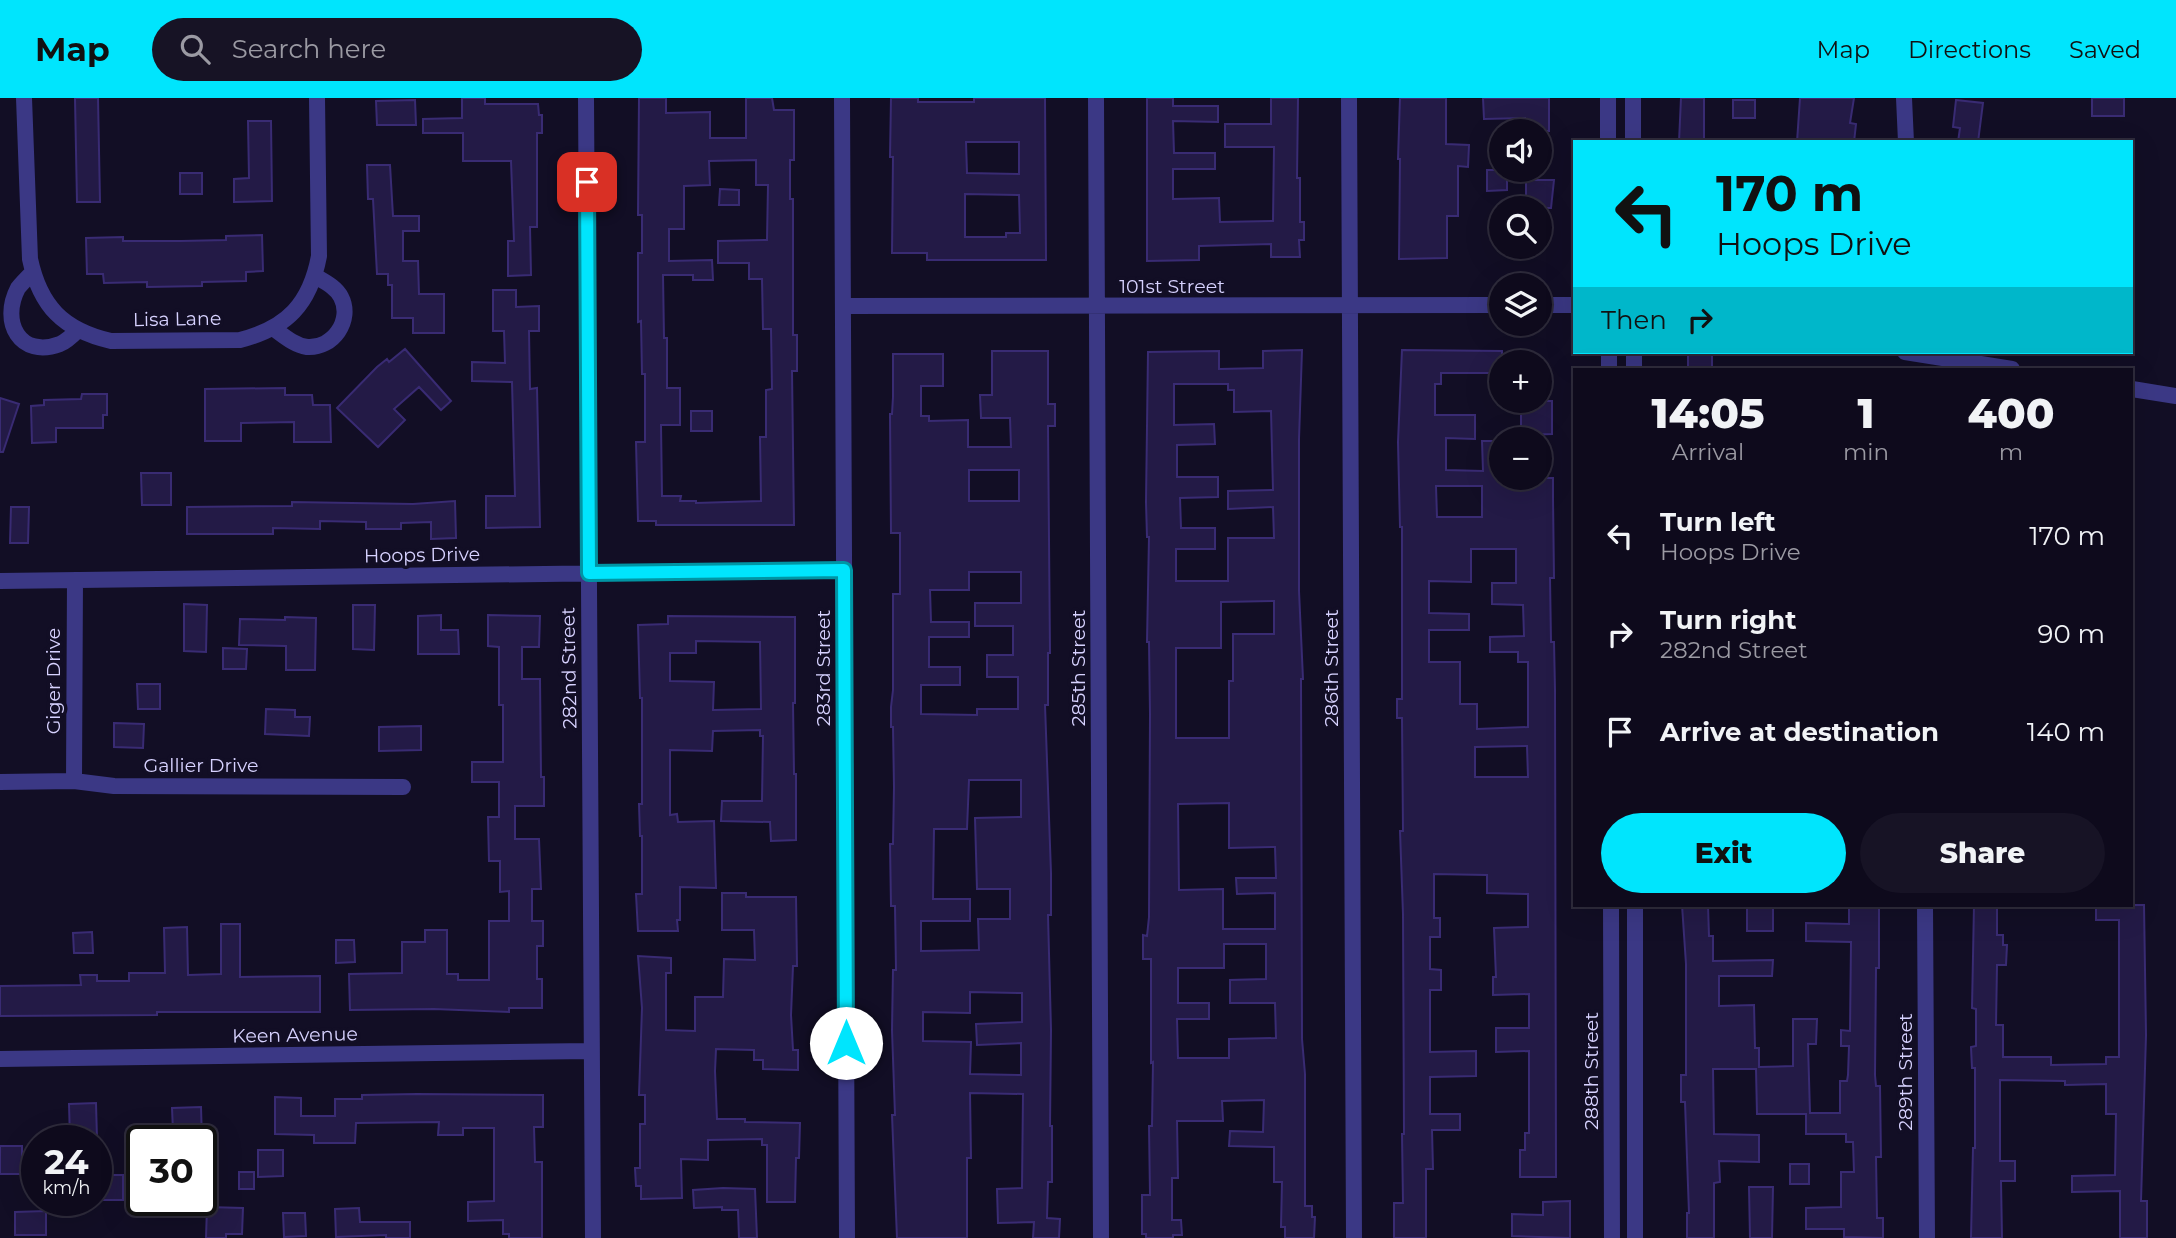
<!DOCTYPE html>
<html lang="en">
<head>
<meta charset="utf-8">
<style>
  body { margin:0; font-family:Montserrat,sans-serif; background:#171325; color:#f1f3f6; height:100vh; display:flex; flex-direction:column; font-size:26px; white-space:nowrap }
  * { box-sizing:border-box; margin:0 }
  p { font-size:23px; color:#9b9aa3 }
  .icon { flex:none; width:38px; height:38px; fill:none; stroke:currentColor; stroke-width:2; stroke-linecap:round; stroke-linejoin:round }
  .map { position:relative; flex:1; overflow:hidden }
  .sheet { position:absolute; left:1573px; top:270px; width:560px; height:539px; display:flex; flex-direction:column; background:#0e0a1c; border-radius:0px; box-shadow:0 7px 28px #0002,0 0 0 2px #2e2b3b }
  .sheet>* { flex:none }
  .banner { position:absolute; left:1573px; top:42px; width:560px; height:214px; border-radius:0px; box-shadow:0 7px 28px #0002,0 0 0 2px #2e2b3b; background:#00e5fd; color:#111; overflow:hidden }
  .buttons { position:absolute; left:1489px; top:21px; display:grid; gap:14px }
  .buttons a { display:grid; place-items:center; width:63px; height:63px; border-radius:50%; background:#0e0a1c; box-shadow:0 7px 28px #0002,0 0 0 2px #2e2b3b; font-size:35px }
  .speed { position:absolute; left:21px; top:1027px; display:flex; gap:14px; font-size:35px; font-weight:700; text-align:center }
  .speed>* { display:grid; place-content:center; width:91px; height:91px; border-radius:50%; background:#0e0a1c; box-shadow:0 7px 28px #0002,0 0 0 2px #2e2b3b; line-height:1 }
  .speed small { font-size:18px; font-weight:400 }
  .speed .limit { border:4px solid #111; border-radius:10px; background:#fff; color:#111 }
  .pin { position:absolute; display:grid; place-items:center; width:60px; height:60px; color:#fff; margin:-30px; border-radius:14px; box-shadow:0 4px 10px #0006 }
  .me { position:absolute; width:77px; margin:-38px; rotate:0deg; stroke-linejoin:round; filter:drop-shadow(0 0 5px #0008) }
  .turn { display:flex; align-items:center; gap:24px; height:147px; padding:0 28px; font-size:32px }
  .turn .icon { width:91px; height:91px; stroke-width:2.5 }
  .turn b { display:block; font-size:49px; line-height:60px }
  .then { display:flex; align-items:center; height:66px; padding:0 28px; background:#0003; gap:14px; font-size:26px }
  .eta { display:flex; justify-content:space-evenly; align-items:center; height:119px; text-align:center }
  .eta b { font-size:42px; font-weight:800; line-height:49px }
  .button { display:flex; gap:14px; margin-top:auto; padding:14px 28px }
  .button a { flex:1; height:80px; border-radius:42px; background:#00e5fd; color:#111; font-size:28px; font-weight:800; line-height:80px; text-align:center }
  .button a+a { background:#171325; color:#f1f3f6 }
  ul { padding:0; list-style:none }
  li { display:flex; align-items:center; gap:21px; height:98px; padding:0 28px }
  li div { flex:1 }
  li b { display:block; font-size:26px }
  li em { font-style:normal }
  header { display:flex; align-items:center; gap:42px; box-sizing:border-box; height:98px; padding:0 35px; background:#00e5fd; color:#111 }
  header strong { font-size:33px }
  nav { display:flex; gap:38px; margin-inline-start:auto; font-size:24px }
  .search { width:490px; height:63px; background:#171325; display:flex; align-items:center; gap:18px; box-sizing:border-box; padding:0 24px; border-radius:38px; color:#9b9aa3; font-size:26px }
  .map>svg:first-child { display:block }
  .building { fill:#231a46; stroke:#392b73; stroke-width:2; fill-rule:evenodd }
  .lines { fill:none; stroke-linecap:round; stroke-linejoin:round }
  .street { stroke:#3b3885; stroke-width:16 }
  .route-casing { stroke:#0095a4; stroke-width:18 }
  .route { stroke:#00e5fd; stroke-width:12 }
  .labels { text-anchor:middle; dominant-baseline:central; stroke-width:7; stroke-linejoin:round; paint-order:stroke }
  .street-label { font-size:19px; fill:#d7d2ff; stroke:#120e25 }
</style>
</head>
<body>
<header>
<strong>Map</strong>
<div class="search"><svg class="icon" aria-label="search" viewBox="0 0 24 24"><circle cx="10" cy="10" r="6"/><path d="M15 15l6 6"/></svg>Search here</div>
<nav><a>Map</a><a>Directions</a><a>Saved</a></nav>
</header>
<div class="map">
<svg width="2176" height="1140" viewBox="0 0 2176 1140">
  <rect width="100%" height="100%" fill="#120e25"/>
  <path class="building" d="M75,0H98L100,104H77Z
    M462,0H485V6H538L539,17H542V35H537V129H530L531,177L508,178V143H514L511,63H463V35H423V21L462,20Z
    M639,0H666V15L710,14V40H746V0H772L774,12H794V62H790V101H793V237H797V273H792L794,427H656V423H638L636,344H645V276H642L641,223L638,224V155H642V117H638ZM756,62V87H768L767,142L718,143V165H749V181H762L763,231H771L772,291L766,292V339H760L761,403L696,405V403H680L681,398H662L661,327H680V290H667V240H664L663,177H693V182H713L712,162L669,163V131H684V88L710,87L709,63Z
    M891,0H918V4H974V0H1045L1046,162H927V155H892L893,59H890ZM966,44H1019V76L967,75ZM965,96L1019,97L1020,135H1006V139H965Z
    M1147,0H1173V8H1218V24L1173,23L1174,55H1215V71H1173V101L1219,100L1220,124L1273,123L1274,49H1225V26H1271V0H1298L1297,80H1300V124H1304V142H1299L1300,159H1271V146L1199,148V162L1147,163Z
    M1400,0H1446V46L1469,47L1468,69L1458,68V118H1447V160L1399,161L1400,61H1398Z
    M1483,0H1549V33H1525V20L1484,21Z
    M1681,0H1704V44H1679Z
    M1800,0H1854L1850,25L1856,26L1854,44H1797Z
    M2092,0H2124V18H2092Z
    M415,2L416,27H377L376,3Z
    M1733,2H1755V20H1733Z
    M1956,2L1983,5L1978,44H1958L1960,30L1953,29Z
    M248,23H271L272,103L234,104V81L249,80Z
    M367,67H390L393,118H419V133H403V163H418L419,196H444V235H413V220H392V187H388V176H377L373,101H368Z
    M1487,72H1507V92L1487,93Z
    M180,75H202V96H180Z
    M1526,82H1554L1551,110H1526Z
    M720,91L739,92V107H719Z
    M262,137L263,173L246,174V183L202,184V188L147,189V184L104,185L103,176H87L86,140L123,139V143H181L226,142V138Z
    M493,192H516V209L539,208V233H529L530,291L537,290L540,429L486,430V398H515L512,284L472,283V264L505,265L504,233H493Z
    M405,251L451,303L441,312L419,289L394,311L405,322L378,349L337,310L377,269L387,261L389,264Z
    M1302,252L1299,341V493L1303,581H1301L1302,941L1305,976V1108H1312V1119H1315L1314,1140H1285V1129H1281L1282,1084H1274V1049L1229,1048L1230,1033L1263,1034L1264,1002L1222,1003L1223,1023H1177L1178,1080H1172V1122H1181L1182,1137H1173V1140H1146V1136H1142V1097H1150L1149,1028H1152L1153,964L1151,965V861H1143V837L1147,838L1149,819L1150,616L1149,544H1147L1149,439H1147L1146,404L1148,254L1219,253V271L1263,270V253ZM1174,286H1228V292H1234V314L1271,313L1273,392L1228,393V411L1273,409L1274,440H1228V483H1176V451H1215V430H1181L1180,400L1218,399V379H1177V347L1215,346L1214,326L1174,327ZM1274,503V536H1233V583H1229V640H1176V550H1221V504ZM1229,705V750L1275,749L1276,780H1236L1237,796L1275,795V831H1223V791L1179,792L1178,706ZM1224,846H1266V881L1230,882V905H1275L1276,940L1229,941V960H1178L1177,921H1209V905H1178V870H1224Z
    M1402,252L1502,253V275H1441V286H1435V317H1475V341L1446,340V372L1483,373L1482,343H1502V380H1553V400L1554,480H1550L1551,544H1554L1555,592L1556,1079H1520V1052H1525V1035H1529V953L1496,954V930H1529V896L1493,897V879H1496L1494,830L1528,829V796L1487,795V777L1434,776V820H1440V839H1430V871L1441,872V892H1430V954L1476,953V978L1430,979V1016H1460V1032H1432L1433,1071H1426V1140H1394V1105H1403L1402,1036H1404L1403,816L1400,733H1403L1402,620H1397V601H1402V429H1400L1398,344ZM1436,388H1482V419H1437ZM1471,451H1516V485H1492V506L1523,507L1524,538L1490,539V554H1518V564H1528V629L1477,631V606H1460V564H1429V532H1469V516L1429,515V483L1471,484ZM1527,648L1528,679H1475V649Z
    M992,253H1048V306H1055V328H1048L1050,555H1048V607H1045L1051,775V817H1048L1051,932L1050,1028H1052V1084H1048L1047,1120L1060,1121L1059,1140H1033L1034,1124L998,1125L997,1091L1022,1090L1023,996L970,995L971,1060H967V1140H897L892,1017H895L892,932L893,872H896L895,808H891L890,746H893L894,689L893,629H891V609L893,592V496H900V435H891L890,316H892L893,299V256H943V288H921V318H929V323L968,322V349H1011L1010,320H981L980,297H992ZM969,372H1019V403H969ZM969,474H1021V505H975V528H1013V557H987V579H1018V611H977V617L921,616V587H960V569H929V539H969V524H931L930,492H969ZM969,682H1021V719L975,720L977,791H1010V821H978L979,852L921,853V823H970V801H933L934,731H967ZM970,894L1022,895V924L976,926L977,947L1021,945V977L970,976L971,944L923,943V914L970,915Z
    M1688,255H1712V271H1688Z
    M285,290V297H312L313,307H330L331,344H294V324L241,325V343H205V291Z
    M82,296H107V317H103V330H56V344L32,345L31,308L44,307V302L81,301Z
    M0,300L19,306L3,354H0Z
    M1521,303H1552V336L1521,337Z
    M691,313H712V333H691Z
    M141,375H171V407H142Z
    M455,403L456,440L431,441V424L401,425V431H366V424L320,423V431L273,430V436H187V409L292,408V404L413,406Z
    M11,409H29L28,445H10Z
    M184,506L207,507L206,554L184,553Z
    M353,507H375L374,552L353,551Z
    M441,517V532H458L459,556H418V518Z
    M488,517L540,518L539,549H522V581H540L541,679H544V708H515V741H539L541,791H532V823H543V848H537V881H542V910H509V914L434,911L350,912L349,876L402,875V844H425V832H447V876H458V882H489V823H509V793L500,794V763H489L488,719H499V684H472V664H503V607H499V549L488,548Z
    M668,518L795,519V605H793L794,676H796V742L771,743L770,724L721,723L722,703H762L763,638H760V632L713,633L712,653L670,652V717L677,716L678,724L714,723L716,790L680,789V822H677L678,833H638L636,796H642V738H640L639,706H642V600H640L638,527L668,526ZM696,543L760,544L761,611L713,612L714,584L670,583V555H696Z
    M285,519L316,520L315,572H286V548L239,547L240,521L285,522Z
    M223,550L247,551L246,571H223Z
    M137,586H160V611H138Z
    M266,611L295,612V619H310L309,638L265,636Z
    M114,625L144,626L143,650L114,649Z
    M421,628V652L379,653V629Z
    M722,795H746V799H796L797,868H793L791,917L793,952H798V972L763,971V962H754V952L716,951L715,973L717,1021H745V1024L800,1025L799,1060H796L795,1104H767V1047H762V1041L708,1042V1062L681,1061L682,1100L641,1101V1088H636L635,1070H640V1026H645V997H639L642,910L638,858L671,860V875H666V932L695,933V899H723L724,861L755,862L754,832H722Z
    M1682,807H1708L1709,838H1713V863L1773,862L1772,878H1719V908L1754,907L1755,950H1759V969L1793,968V921H1817L1816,946H1808L1810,1015H1840V983H1847L1848,977L1849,948H1841V932L1850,933L1851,844L1806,843V825L1849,826V807H1879V870H1876L1875,977L1876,988H1880L1881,1059H1876L1877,1120H1883V1140L1844,1139V1131H1806V1110L1841,1109V1074H1854L1853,1044H1846V1036H1806V1016H1757L1756,971H1713L1714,1036L1759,1037V1064L1719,1063L1720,1084L1714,1085V1140H1687V1115H1689L1685,1004H1681V977H1686V866Z
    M1974,807H1997V837H2003V847H2007L2006,867H1997L1996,927H2003V959H2051V967L2106,966V959H2119V822H2096V807H2144L2146,937L2141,1103H2147V1140H2120V1093L2072,1094V1078L2115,1077L2116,1016H2106V986L2065,987V983L2000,982V1063H2015V1083H2001L2002,1140H1971L1973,1050H1975V970H1972L1971,949L1976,948V911L1972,910Z
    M1747,810H1773V833H1747Z
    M221,826H240V879L320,878V914H157V917L0,918V888L81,887L80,877H97V883H129V875H165L164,830L187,829L188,877L221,876Z
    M92,834L93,855H74L73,835Z
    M336,842H354L355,864L336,865Z
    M417,996L543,997V1029H534L535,1064H542V1140H509V1136H503V1122L468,1123V1104L494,1103V1030H463V1037H438L439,1024L356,1025L355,1045H314V1037L275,1036V999L301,1000V1018H335V1001H362V997Z
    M96,1005L97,1041L70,1042L69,1006Z
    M201,1009L202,1043H178V1033H173L172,1010Z
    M0,1048H22V1076H0Z
    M258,1052H283V1078L258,1079Z
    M1790,1066H1809V1086H1790Z
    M239,1074H254V1091H239Z
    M102,1077H123V1102H101Z
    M1749,1089H1773L1772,1140H1750Z
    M723,1090L755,1091L757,1140H739L738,1112H722V1109L694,1110L693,1092Z
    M1570,1103V1140L1512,1138V1116L1543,1117V1104Z
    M207,1109L243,1110L242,1136H226V1140H206Z
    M359,1110L360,1124H410V1140H386V1137L336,1139L335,1111Z
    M46,1113V1137H15V1114Z
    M283,1115H305L306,1138L284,1139Z"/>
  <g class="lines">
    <path class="street" d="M24,0L30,161C40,208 63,232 111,243L240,242C287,230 310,206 319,158L317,0
      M586,0L593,1140
      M842,0L847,1140
      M1096,0L1101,1140
      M1349,0L1354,1140
      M1608,0V44
      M1633,0V44
      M1904,0L1906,44
      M33,174C28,179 22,185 18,190C0,224 20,261 60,246C67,243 73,237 78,232
      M1540,207H1575
      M843,208L1502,207
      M273,230C284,238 294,247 307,249C333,251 353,222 341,199C336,189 325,184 315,178
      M1609,254V271
      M1634,254V271
      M1905,254L2012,271
      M2132,291L2176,298
      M0,483L844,472
      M74,683L75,482
      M0,684L74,683L114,688L403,689
      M1611,807L1612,1140
      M1635,807V1140
      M1925,807L1927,1140
      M0,961L590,953"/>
  </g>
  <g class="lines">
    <defs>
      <path id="route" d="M587,84L589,475L844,472L846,945"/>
    </defs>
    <use href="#route" class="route-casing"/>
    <use href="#route" class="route"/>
  </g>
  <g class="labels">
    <g class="street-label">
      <text x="1172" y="188">101st Street</text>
      <text transform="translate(177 221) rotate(-1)">Lisa Lane</text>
      <text transform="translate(422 457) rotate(-1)">Hoops Drive</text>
      <text transform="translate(569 570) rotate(-91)">282nd Street</text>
      <text transform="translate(823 570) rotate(-90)">283rd Street</text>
      <text transform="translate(1078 570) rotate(-90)">285th Street</text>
      <text transform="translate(1331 570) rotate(-90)">286th Street</text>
      <text transform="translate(53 583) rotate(-90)">Giger Drive</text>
      <text x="201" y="667">Gallier Drive</text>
      <text transform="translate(295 937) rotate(-1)">Keen Avenue</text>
      <text transform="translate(1591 973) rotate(-90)">288th Street</text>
      <text transform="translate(1905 974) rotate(-90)">289th Street</text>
    </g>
  </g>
</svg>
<div class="buttons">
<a><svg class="icon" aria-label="sound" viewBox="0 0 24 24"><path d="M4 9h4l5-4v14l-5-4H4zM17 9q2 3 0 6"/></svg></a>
<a><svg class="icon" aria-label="search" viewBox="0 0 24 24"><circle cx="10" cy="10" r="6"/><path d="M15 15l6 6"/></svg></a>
<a><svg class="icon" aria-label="layers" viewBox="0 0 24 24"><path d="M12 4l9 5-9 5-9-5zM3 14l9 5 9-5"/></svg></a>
<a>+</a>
<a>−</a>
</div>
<div class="speed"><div>24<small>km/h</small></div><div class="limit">30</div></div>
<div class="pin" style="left:587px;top:84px;background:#d93025"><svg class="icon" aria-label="arrive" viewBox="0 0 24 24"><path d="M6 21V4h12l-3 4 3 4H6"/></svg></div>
<svg class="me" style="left:846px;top:945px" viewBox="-20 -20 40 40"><circle r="19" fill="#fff"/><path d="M0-13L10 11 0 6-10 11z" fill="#00e5fd"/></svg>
<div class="banner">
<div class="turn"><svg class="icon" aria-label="left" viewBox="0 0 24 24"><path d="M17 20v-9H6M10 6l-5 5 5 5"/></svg><div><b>170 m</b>Hoops Drive</div></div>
<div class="then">Then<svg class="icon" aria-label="right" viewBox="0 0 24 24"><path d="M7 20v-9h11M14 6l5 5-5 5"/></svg></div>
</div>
<section class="sheet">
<div class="eta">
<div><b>14:05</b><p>Arrival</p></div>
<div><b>1</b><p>min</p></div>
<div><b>400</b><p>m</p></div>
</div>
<ul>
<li><svg class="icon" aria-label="left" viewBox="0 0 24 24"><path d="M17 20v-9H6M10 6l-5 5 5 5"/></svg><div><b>Turn left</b><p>Hoops Drive</p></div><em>170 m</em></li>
<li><svg class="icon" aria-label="right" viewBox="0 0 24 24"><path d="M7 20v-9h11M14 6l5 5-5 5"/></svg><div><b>Turn right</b><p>282nd Street</p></div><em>90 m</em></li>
<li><svg class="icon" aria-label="arrive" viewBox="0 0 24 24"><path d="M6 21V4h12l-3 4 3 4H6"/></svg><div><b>Arrive at destination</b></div><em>140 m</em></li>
</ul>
<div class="button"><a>Exit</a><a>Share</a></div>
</section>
</div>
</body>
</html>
